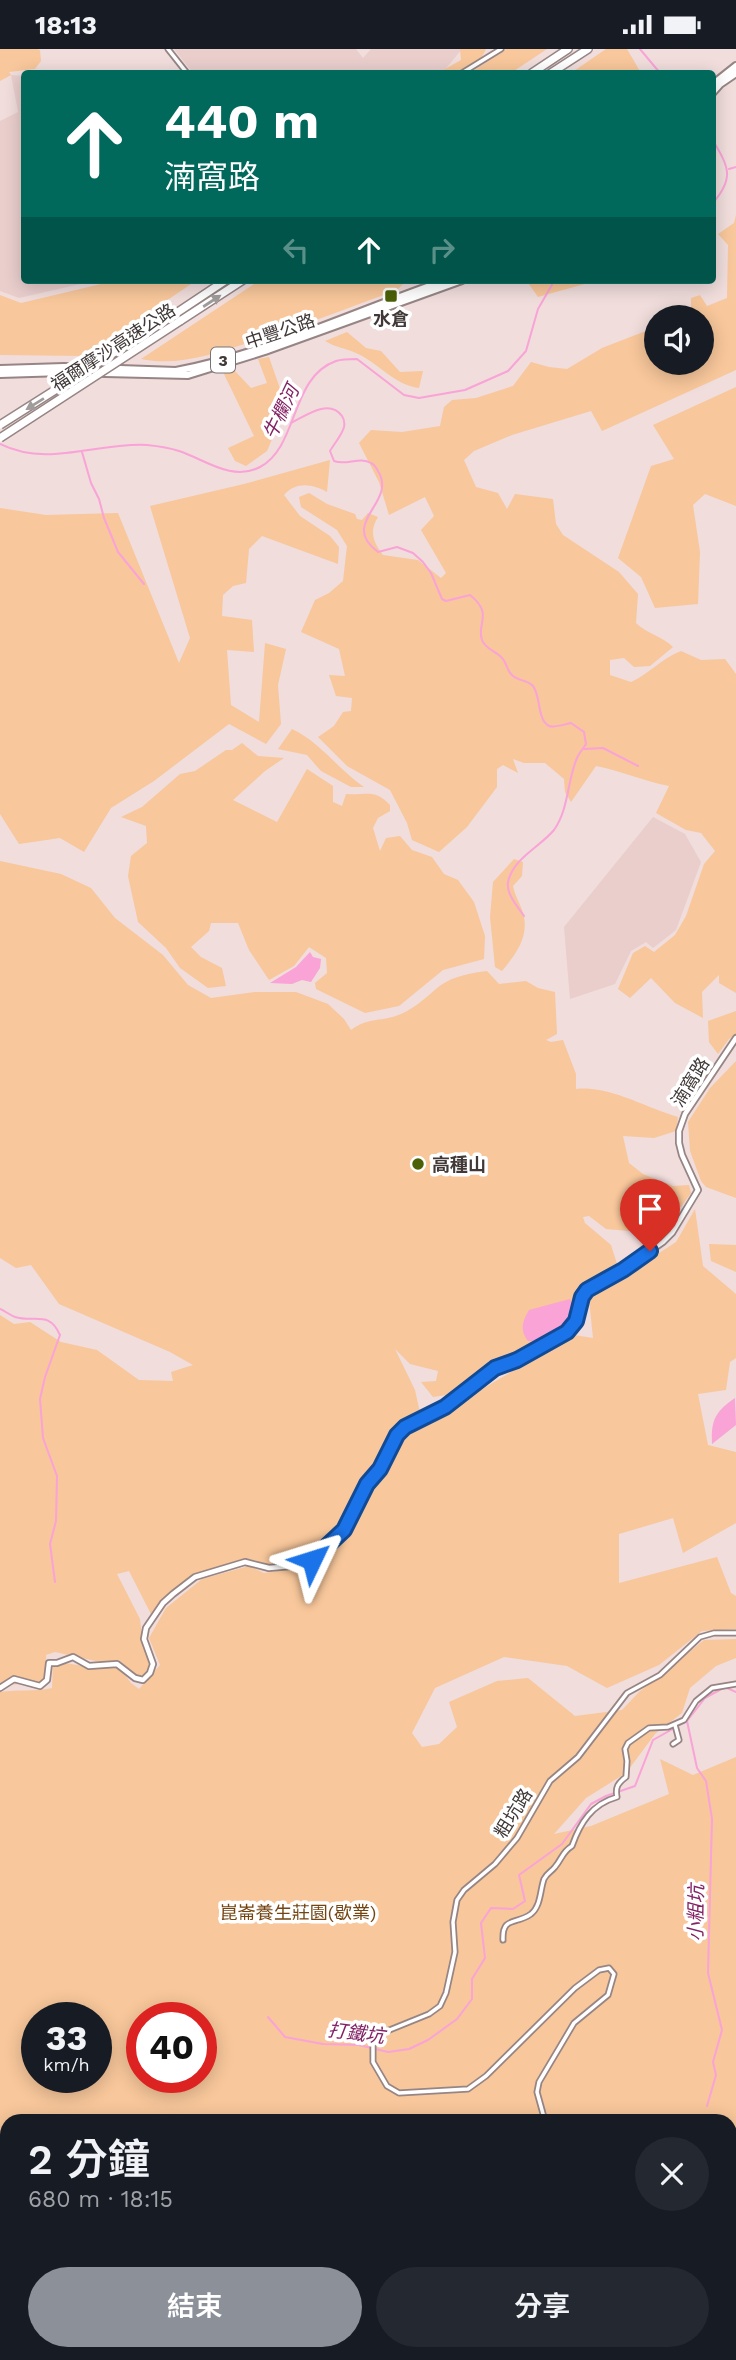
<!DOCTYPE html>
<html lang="zh-TW">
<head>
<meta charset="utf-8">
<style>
  body { margin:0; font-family:"Work Sans","Noto Sans TC",sans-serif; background:#242831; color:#f1f3f6; height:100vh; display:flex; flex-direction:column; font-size:26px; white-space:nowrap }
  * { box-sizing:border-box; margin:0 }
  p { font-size:23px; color:#9ea1a6 }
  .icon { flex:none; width:38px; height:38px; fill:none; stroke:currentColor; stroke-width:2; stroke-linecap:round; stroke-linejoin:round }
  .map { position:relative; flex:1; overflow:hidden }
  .details { position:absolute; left:0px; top:2065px; width:737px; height:247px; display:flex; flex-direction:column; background:#171b24; border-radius:21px 21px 0 0; box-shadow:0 4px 18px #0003 }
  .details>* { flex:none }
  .hud { position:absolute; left:21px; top:21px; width:695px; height:214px; border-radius:7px; box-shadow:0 4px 18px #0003; background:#00695c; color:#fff; overflow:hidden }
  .buttons { position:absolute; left:644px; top:256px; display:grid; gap:14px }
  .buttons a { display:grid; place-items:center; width:70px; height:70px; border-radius:50%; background:#171b24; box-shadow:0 4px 18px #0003; font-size:35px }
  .speed { position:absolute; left:21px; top:1953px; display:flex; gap:14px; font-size:35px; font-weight:700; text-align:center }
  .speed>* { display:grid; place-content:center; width:91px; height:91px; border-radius:50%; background:#171b24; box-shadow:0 4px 18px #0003; line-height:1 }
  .speed small { font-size:18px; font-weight:400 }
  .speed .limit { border:10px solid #d22; background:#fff; color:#111 }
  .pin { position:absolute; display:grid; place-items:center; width:60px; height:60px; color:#fff; margin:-72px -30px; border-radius:50% 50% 50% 0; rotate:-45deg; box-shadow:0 0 7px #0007 }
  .pin .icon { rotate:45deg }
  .me { position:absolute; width:77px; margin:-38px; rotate:49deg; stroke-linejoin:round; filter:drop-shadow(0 0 5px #0008) }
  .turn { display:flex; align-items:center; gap:24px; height:147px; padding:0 28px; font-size:32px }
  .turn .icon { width:91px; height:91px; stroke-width:2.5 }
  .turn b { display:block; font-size:49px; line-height:60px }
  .lanes { display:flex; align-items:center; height:66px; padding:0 28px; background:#0003; justify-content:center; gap:35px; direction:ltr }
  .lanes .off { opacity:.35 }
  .round { display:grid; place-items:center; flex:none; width:74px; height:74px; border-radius:37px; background:#242831 }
  .headline { display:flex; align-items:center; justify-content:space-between; height:119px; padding:0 28px }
  h1 { font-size:42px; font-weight:600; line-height:52px }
  .action { display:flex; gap:14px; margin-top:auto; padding:14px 28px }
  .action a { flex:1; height:80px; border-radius:42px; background:#8c9099; color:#fff; font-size:28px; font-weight:600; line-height:80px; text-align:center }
  .action a+a { background:#242831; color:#f1f3f6 }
  .status { display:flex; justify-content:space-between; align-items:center; height:49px; padding:0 35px; background:#171b24; direction:ltr }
  .status svg { height:19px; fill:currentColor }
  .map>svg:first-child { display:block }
  .built { fill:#e9cecc }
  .green { fill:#f8c79b; fill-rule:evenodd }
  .water { fill:#f9a3d7 }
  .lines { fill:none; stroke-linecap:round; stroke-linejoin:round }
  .stream { stroke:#f9a3d7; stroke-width:2 }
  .minor-casing { stroke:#968584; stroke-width:7 }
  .tertiary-casing { stroke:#968584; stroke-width:8 }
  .primary-casing { stroke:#968584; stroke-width:10 }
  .motorway-casing { stroke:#968584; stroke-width:10 }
  .minor { stroke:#fff; stroke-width:3.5 }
  .tertiary { stroke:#fff; stroke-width:4.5 }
  .primary { stroke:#fff; stroke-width:6 }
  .motorway { stroke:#fff; stroke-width:7 }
  .motorway-bridge-casing { stroke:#968584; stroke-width:10; stroke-linecap:butt }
  .motorway-bridge { stroke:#fff; stroke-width:7 }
  .oneway { fill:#a09c9c }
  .route-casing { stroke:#114b97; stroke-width:18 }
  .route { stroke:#1a73e8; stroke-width:12 }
  .poi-dot { fill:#4c6007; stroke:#fff; stroke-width:2.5 }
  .labels { text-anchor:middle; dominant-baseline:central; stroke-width:7; stroke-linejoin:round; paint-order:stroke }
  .shield { fill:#fff; stroke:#797474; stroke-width:2 }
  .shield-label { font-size:16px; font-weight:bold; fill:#403938 }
  .poi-label { font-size:18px; font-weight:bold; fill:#403938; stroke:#fff }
  .street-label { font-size:18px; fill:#403938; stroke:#fff }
  .park-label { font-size:18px; fill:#744512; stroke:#fff }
  .water-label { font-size:19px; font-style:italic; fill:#832264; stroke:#fff }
</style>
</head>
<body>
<div class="status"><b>18:13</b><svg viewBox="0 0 49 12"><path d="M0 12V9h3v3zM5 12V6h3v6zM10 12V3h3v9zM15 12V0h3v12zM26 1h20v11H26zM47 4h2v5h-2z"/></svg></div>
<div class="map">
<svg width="736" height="2311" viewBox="0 0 736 2311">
  <rect width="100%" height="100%" fill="#f0dddc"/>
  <path class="built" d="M174,0H356L363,9L371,0H462L442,24H193Z
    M11,26L24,27V231H98L19,249L0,242V72L18,63Z
    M653,768L685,785L701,813L676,881L653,899L646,893L631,902L615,935L570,950L564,878Z"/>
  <path class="green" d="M0,0H37L40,1L41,12L35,20L9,23L11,26L0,32Z
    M460,0H486C478,20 457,24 438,24L461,11Z
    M506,0H547L511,24H470Z
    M606,0H627L641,24H571Z
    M736,166V321L602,382L591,362L512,386L474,402L464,411L476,438L498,444L507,460L515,445L553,450L556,475L563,486L619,523L638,545L636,574C647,585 662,587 673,598L650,617L634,618L624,609L610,611V626L631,633C649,625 662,609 681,602L701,611L725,610L736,625V944L719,934V926L702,943L703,969L675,954L651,929L630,949L618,940L633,904L645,897L654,903L675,886L686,867L704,815L715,802L701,784L686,781L656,764L669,737C644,732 621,722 596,717L571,753L565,743L564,730L545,714H524L513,710L518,724L503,716L497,720V738L467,778L439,803L412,791L407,774L390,741L347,717L318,688L334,677L343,663L351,662L352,649L336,647L329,626L345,627L339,600L301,583L315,551L329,544L343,532L347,497L337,481L301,458L299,448L309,444L327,455L355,465L357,470L362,471L368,464L378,468C369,482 373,493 383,506L418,511L441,529L446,524L421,481L434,467L425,448L389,466L379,433L359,394L371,381L402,383L440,377L444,358L452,351L476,349L513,337L531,313L549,318L567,320L602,299L656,278V313H702V268H687L691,266V249L700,246L707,257L727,249L728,196L718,185L734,174Z
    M118,231H197L85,307L0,306V246L21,254Z
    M260,231H411L406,232L397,241C348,259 300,278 251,293C216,304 178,318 141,310Z
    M526,231H599L538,248Z
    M347,283L366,299L381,302L400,323L423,322L419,339C394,336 379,314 356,304C345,299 337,299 325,292Z
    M269,308L286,357L267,402L246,417L235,412L228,399L254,387L223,323L234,321L251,339L267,334L258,310Z
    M736,338V457L705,445L693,456L700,503L698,555L655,559L641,528L618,509L651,417L674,410L653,376Z
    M330,411L327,443C313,435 296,432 284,446L300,467L330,487L339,498L338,515L262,487L249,500L246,534L233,537L223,546L222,567L252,571L254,603L227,601L231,656L259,673L265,594L286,600L278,636L281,675L266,695L229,675L154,732L111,759L84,803L60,789L19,795L0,765V459L46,466L118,464L179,614L190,589L150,457L244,435Z
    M292,680C320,693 339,721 364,738H351L321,722L307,706L278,700Z
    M242,694L258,707L284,709L265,722L233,751L277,773L307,720L333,737V753L342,757L346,745C366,747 374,739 390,756V762L378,769L373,779L380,802L386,789L400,787L412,801L432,808L444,825L458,831L474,853L485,887L484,910L443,921L399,957L365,964L316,940L315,934L327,924L326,909L309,898L294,917L269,931L249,901L238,874H211L209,882L191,898L201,908L222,919L226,937L208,939L180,919L166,899L138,873L128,827L131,807L147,794L146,777L121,768L142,758L180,725L195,722L226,701H232Z
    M514,810L523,813L522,827L513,837C515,848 522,857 524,868C528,890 515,906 502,922L495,918L490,868L493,833Z
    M0,812L61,825L91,839L115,869L163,906L188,936L211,949L255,943H296L328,955L344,970L351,981C368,968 383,973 401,965C417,958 427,947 441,936C454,927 471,924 487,922L499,935L526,932L538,939L555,943L557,985L546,991L551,993L563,991L576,1025V1040C609,1036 646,1059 678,1068L676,1082L654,1089L623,1087L629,1114L643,1125L673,1137L689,1136L691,1144L681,1158L670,1156L655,1158L648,1173L653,1190L635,1211H626L645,1193L641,1183L606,1180L589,1167L583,1168L585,1174L611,1196L619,1221L593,1234L578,1248L573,1273L566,1280L528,1302L495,1316L460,1344L433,1348L421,1333L436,1332L438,1322L410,1315L395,1300L415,1341L421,1368L396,1383L380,1415L366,1431L338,1485L310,1510L297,1515L271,1517L250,1510L197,1525L168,1545L152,1567L129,1522L117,1525L140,1570L142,1588L150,1614L149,1624L138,1628L119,1611L100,1613L55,1603L46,1606L47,1632C40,1636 12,1635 0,1636V1266L14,1275L30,1273L61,1293L97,1301L139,1331L173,1332L171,1323L193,1316L170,1303L59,1255L31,1216L16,1219L0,1209Z
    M736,962V985L729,990L718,1005L709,993L708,972Z
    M736,1012V1149L706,1138L701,1132L690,1102L688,1073L710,1039Z
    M695,1160L703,1217L736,1245V1309L730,1313L726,1341L698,1345L708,1396L736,1403V1474L683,1504L673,1469L619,1485V1534L717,1508L731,1544L736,1547V1580L702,1582L659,1616L607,1639L567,1617L504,1608L435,1639L412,1684L422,1698L439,1695L457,1678L449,1653L497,1632L528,1629L575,1667L622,1661L639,1643L704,1591L736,1590V1609L716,1617L690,1639L682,1664L655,1685L626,1724L586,1749L554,1785L591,1777L669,1745L660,1710L693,1726L736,1708V2311H0V1643C19,1640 33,1643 52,1639L53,1612L95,1619L118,1617L131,1634L139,1640L160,1616L149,1589L166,1559L202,1530L249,1517L264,1524L309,1517L346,1486L366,1448L404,1386L574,1286L593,1289L589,1250L676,1193ZM37,1969H96V2028H37ZM142,1969H201V2028H142ZM7,2072H730V2305H7Z
    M709,1195L736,1196V1223L711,1212Z"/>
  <path class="water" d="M310,903L313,908L321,910L320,919L311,933L302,931L292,935L270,934L296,918Z
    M570,1250L575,1264L571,1273L539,1292H528C519,1280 523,1272 529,1261Z
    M735,1349L736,1376L712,1395C711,1371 715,1363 735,1349Z"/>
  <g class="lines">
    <path class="stream" d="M640,0L660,24
      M712,90C729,118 735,129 712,155
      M729,120L736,118
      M291,374C305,367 329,349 342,367C344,370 345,373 344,378C342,386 334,395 330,402L334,412C346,417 360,407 371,414C375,416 376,418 378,422C398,454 338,473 378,503L397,498L413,504L423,513L431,524L442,550L446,552L470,546C494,565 476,575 482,591C485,600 496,602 502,609C507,614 507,623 513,627C519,632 528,631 533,637C541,647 537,671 549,677C555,679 565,675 571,674L584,683L586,695C583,700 579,704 577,709C567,732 569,760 554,781C540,798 513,809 508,833C506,845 518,858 524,867
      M0,395C48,419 97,393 147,396C157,397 170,399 179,402C204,410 232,433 260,418C299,397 290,328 336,312C342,310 351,310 357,310L404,346L419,349L465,341L508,322L526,302L538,260L553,234L559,231
      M82,403L91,434L99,450L104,469L118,503L144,535
      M584,700L603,699L638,717
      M0,1260C5,1262 10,1266 15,1268C35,1274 49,1261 60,1286L45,1328L40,1350L43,1389L57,1427L56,1472L50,1495L55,1533
      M687,1672L697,1719L706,1732L712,1770L708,1924L722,1981L713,2013L716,2026L707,2057
      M268,1968L285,1988L323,1995L359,1996L388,2003L409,2000L428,1991L457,1970L472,1950V1930L485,1909L481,1874L491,1859L513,1860L525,1852L519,1826L562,1795L591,1755L606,1747L635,1737L653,1691L687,1672L705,1649L725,1638L736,1643"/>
    <defs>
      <path id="minor" d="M168,0L187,24
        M462,24L501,0
        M673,1695L679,1691L675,1676
        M503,1891C502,1867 516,1876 531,1865C541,1857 540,1841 544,1830C547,1824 551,1823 555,1818C562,1810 562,1803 572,1797C580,1774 592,1755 617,1748C615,1738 618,1734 626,1728L627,1712L625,1700L628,1694L649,1679L668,1678L684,1671L696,1652L712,1639L736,1635
        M545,2072L537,2043L539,2033L574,1974L608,1946L614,1925L609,1919L599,1921L575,1939L486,2027L468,2040L399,2044L387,2037L373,2013V1996L382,1984L429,1965L440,1957L446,1944L455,1903L453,1873L457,1851L464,1841L495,1815L517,1789L550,1732L578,1708L627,1644L660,1626L700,1588L714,1584H736
        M449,2311L453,2305"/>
      <path id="tertiary" d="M0,1639L14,1630L40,1637L47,1631L49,1614H57L73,1608L89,1617L117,1615L135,1629L143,1631L150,1624L153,1615L144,1590L146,1579L163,1554L173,1545L195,1528L245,1513L269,1519L302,1516L318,1507L339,1488L348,1475L364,1439L380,1420L397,1386L411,1375L453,1353L484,1326L517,1311L567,1283L576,1272L582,1248L587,1241L623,1221L663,1193L672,1184L698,1141L682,1106L679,1094V1082L685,1065L736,989"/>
      <path id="primary" d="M712,36L736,17
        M712,44L720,35L736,24
        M0,320L64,318L176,322C270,304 358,261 447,231
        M0,325L64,323L188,326L265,302L462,231"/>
      <path id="motorway" d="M532,24L568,0
        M551,24L588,0
        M175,265L226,231
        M180,272L243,231"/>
    </defs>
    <use href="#minor" class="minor-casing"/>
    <use href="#tertiary" class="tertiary-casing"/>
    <use href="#primary" class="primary-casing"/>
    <use href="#motorway" class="motorway-casing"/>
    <use href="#minor" class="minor"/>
    <use href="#tertiary" class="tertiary"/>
    <use href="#primary" class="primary"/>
    <use href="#motorway" class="motorway"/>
    <defs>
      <path id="motorway-bridge" d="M0,376L175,265
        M0,389L180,272"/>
    </defs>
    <use href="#motorway-bridge" class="motorway-bridge-casing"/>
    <use href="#motorway-bridge" class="motorway-bridge"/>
  </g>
  <defs><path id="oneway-solid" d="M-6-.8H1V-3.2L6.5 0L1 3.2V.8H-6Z" transform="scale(1.75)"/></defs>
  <g class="oneway">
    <use href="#oneway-solid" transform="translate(212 252) rotate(-33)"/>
    <use href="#oneway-solid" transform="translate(35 355) rotate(148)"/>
  </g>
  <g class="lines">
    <defs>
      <path id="route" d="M312,1511L344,1481L367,1435L380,1420L397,1386L405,1378L445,1358L495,1319L517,1311L567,1283L576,1272L582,1248L587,1241L623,1221L650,1202"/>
    </defs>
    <use href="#route" class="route-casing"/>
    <use href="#route" class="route"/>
  </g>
  <g class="poi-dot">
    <rect x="384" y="240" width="14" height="14" rx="3.5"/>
    <circle cx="418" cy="1115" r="7"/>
  </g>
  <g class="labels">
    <rect class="shield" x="211" y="298.5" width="24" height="25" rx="5"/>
    <g class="shield-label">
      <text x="223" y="311">3</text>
    </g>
    <g class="poi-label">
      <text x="391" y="269">水倉</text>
      <text x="432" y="1115" text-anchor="start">高種山</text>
    </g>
    <g class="street-label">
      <text transform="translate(280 282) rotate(-19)">中豐公路</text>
      <text transform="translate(113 298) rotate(-33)">福爾摩沙高速公路</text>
      <text transform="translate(690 1033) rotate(-58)">湳窩路</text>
      <text transform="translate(513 1764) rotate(-58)">粗坑路</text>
    </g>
    <g class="park-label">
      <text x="298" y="1863">崑崙養生莊園(歇業)</text>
    </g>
    <g class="water-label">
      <text transform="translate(281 363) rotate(-64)">牛欄河</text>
      <text transform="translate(696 1864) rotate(-89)">小粗坑</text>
      <text transform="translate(356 1984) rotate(7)">打鐵坑</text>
    </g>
  </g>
</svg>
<div class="buttons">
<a><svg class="icon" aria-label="sound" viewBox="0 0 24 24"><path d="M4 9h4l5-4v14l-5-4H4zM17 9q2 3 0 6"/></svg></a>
</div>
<div class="speed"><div>33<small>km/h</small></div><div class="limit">40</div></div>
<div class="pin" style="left:650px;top:1202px;background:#d93025"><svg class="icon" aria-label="arrive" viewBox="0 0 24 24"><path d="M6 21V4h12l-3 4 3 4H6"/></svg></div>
<svg class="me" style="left:312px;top:1511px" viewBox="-20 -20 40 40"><path d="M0-17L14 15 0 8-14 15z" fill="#1a73e8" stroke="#fff" stroke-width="4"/></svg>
<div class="hud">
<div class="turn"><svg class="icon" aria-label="ahead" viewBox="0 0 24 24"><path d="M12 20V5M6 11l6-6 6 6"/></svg><div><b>440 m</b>湳窩路</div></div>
<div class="lanes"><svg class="icon off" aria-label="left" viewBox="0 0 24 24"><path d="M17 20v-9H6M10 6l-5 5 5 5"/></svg><svg class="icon" aria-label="ahead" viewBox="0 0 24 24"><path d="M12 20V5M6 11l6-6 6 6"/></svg><svg class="icon off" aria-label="right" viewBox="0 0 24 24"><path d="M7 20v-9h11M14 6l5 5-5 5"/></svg></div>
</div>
<section class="details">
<div class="headline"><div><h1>2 分鐘</h1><p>680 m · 18:15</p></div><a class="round"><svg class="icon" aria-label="close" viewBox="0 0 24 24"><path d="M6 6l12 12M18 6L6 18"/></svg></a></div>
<div class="action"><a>結束</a><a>分享</a></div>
</section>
</div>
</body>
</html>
